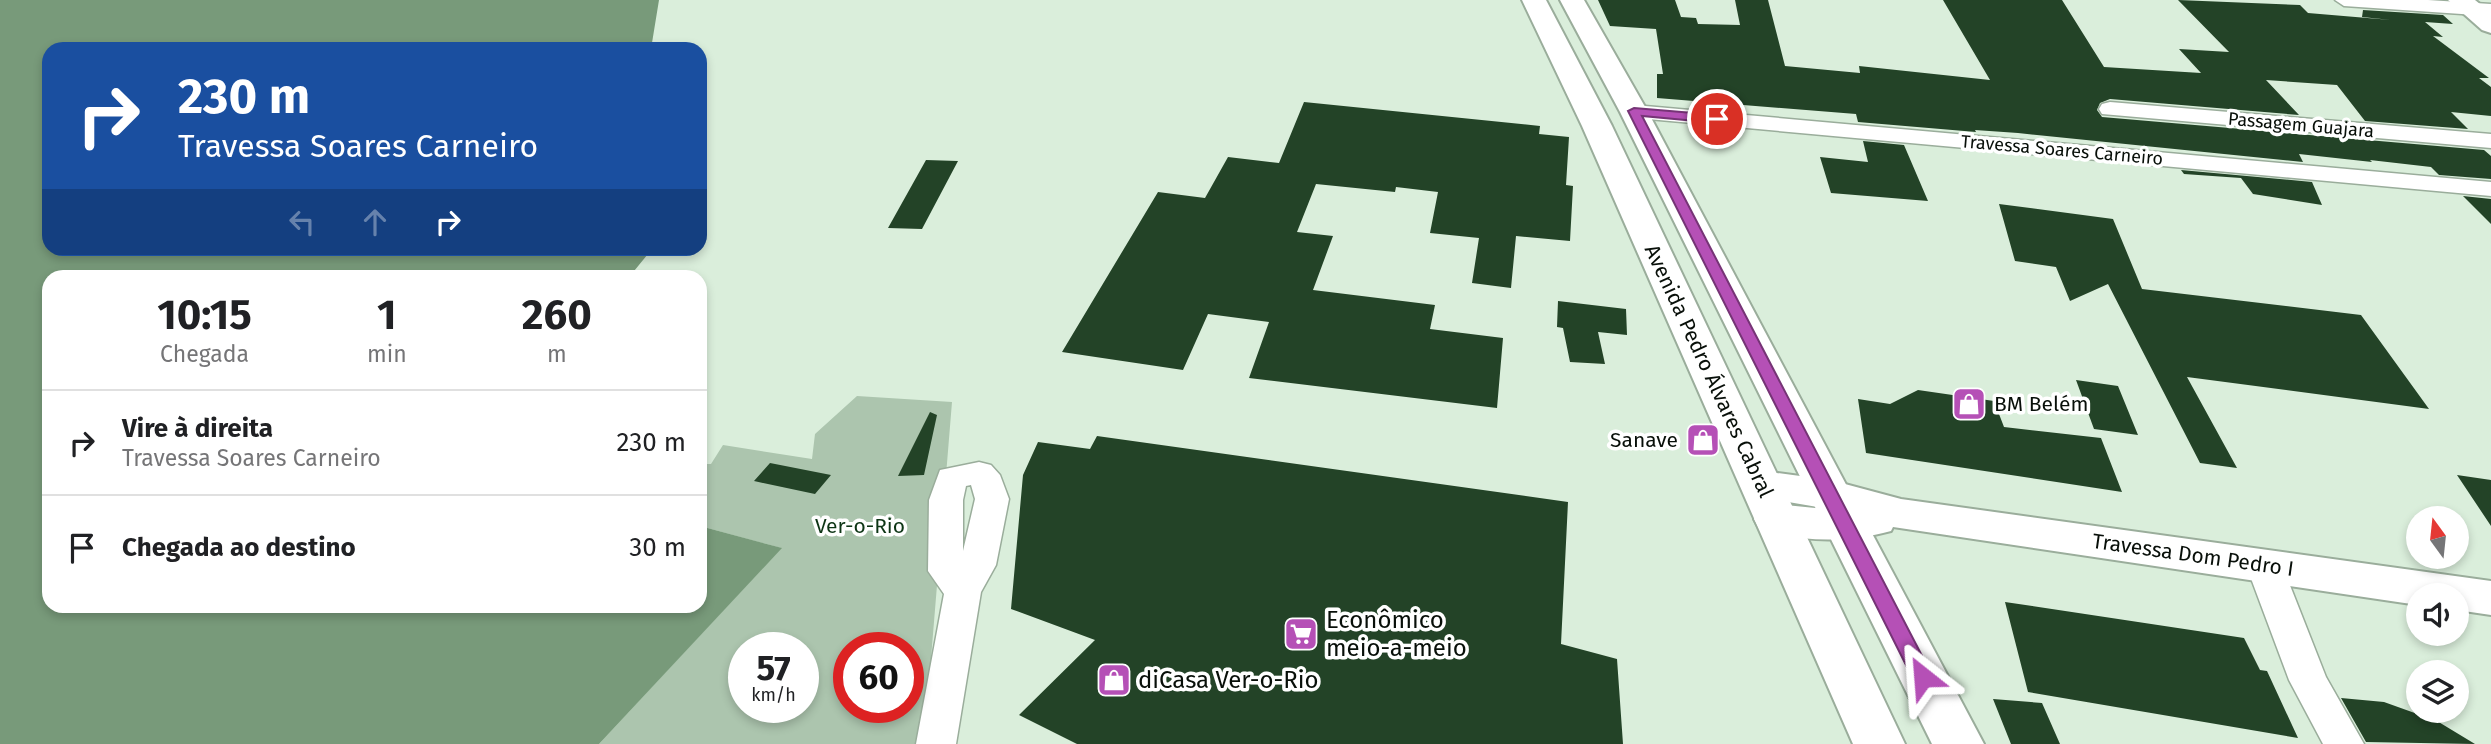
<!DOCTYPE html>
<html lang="pt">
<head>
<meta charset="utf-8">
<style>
  body { margin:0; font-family:"Fira Sans",sans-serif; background:#f2f2f2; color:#202124; height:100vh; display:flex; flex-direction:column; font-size:26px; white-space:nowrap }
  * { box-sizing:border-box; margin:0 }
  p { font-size:23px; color:#757577 }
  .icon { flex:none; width:38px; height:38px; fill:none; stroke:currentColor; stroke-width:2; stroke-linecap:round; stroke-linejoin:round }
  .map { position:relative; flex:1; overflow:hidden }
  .side { position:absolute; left:42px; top:270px; width:665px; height:343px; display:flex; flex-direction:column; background:#fff; border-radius:21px; box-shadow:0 4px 10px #0003 }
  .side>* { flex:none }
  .banner { position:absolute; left:42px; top:42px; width:665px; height:214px; border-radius:21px; box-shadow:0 4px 10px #0003; background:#1a4fa0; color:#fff; overflow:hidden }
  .needle { width:46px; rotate:345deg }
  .controls { position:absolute; left:2406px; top:506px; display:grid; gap:14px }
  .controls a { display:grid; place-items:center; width:63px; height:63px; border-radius:50%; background:#fff; box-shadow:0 4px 10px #0003; font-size:35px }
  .speed { position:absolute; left:728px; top:632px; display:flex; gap:14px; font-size:35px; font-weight:700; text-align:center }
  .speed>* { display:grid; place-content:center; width:91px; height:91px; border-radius:50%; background:#fff; box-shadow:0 4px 10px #0003; line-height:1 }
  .speed small { font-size:18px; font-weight:400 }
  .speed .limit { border:10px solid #d22; background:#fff; color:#111 }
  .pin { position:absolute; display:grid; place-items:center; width:60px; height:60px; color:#fff; margin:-30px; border:4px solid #fff; border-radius:50%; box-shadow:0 2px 7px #0007 }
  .me { position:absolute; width:77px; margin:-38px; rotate:332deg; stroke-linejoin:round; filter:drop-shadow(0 0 5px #0008) }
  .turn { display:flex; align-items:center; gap:24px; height:147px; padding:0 21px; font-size:32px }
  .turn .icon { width:91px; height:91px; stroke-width:2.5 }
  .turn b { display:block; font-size:49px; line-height:60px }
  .lanes { display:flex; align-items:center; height:66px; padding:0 21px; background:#0003; justify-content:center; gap:35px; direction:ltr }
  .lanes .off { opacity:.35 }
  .eta { display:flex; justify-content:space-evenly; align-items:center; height:119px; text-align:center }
  .eta b { font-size:42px; font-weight:700; line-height:49px }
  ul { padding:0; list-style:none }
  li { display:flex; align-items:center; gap:21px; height:105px; padding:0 21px; border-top:2px solid #e0e0e0 }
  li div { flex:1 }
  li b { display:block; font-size:26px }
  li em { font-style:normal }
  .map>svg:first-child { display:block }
  .green { fill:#acc5ae; fill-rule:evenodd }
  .water { fill:#789a7a }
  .building { fill:#234327 }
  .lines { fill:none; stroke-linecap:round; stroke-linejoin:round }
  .street-casing { stroke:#9aad9b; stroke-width:3 }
  .secondary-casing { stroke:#9aad9b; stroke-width:4 }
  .primary-casing { stroke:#9aad9b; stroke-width:4 }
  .street { fill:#fff; fill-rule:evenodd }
  .secondary { fill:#fff; fill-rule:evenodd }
  .primary { fill:#fff; fill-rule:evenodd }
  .route { fill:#b550b6; stroke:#763476; stroke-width:2 }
  .labels { text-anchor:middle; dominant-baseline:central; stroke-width:7; stroke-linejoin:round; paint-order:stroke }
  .far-street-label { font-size:18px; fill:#080f09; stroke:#fff }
  .street-label { font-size:21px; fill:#080f09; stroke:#fff }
  .poi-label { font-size:21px; fill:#080f09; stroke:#fff; text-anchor:start }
  .park-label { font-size:21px; fill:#0d3515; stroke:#fff }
  .near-poi-label { font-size:24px; fill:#080f09; stroke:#fff; text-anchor:start }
</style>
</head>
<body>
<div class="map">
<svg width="2491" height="744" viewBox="0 0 2491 744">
  <rect width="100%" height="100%" fill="#daeedb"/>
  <path class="green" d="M857,396L952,402L924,744H599L781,548L700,526V464H711L723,445L812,459L815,434ZM744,648H803V707H744ZM849,648H908V707H849Z"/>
  <path class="water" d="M0,0H659L651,49H49V248L652,249L630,276H49V606H700V526L782,548L599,744H0Z"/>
  <path class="building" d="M1598,0H1675L1681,17L1696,18L1698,24L1740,25L1735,0H1768L1785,66L1860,73L1859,66L1990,80L1943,0H2062L2104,67L2201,73L2179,49L2229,52L2178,0L2300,5L2308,13L2391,20L2362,17L2363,10L2443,15L2453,24L2425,22L2443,37L2433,36L2489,78H2479L2491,87V116L2451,112L2468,129L2365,121L2337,85L2266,80L2299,115L2110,99L2100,103L2097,110L2102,117L2484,150L2491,156V179L2439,175L2431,167L2370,160L2372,162L2299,154L2303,162L2018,133L1975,130L1976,132L1858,122L1856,114L1657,98V74H1663L1656,29L1610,26Z
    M1304,102L1540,126L1539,134L1569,137L1566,185L1573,186L1570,241L1516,236L1511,288L1472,283L1479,238L1430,233L1438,192L1396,187L1395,192L1316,184L1297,232L1333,236L1313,290L1435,305L1430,329L1503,338L1497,408L1249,378L1269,322L1208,314L1183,370L1062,352L1158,192L1205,198L1228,157L1279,163Z
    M1863,141L1904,145L1928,201L1831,193L1820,157L1868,162Z
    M926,160L958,161L922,229L888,228Z
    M2181,170L2312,182L2322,205L2253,194L2241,178L2184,174Z
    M2463,196L2491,199V224Z
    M1999,204L2113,219L2142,289L2361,315L2429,409L2187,377L2237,468L2200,463L2108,284L2070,301L2056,267L2015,261Z
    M1558,301L1626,309L1627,335L1598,332L1605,364L1570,362L1563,328L1557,327Z
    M2076,380L2118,386L2138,435L2094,429Z
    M1918,390L1994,401L2004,427L2101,438L2122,492L1866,453L1858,399L1890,404Z
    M930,412L937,415L924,475L898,476Z
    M1097,436L1568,502L1561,644L1617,659L1623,744H1077L1019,715L1095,640L1011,609L1023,475L1038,442L1090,449Z
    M770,463L831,475L815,494L754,481Z
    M2457,475L2491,480V526Z
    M2005,602L2244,638L2260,670L2267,671L2298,738L2028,692Z
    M2341,698L2384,702L2437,721L2475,744L2366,742Z
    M1993,699L2042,703L2060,744H2011Z"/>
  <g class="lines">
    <defs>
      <path id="street" d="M2335,0H2428L2491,4V16L2344,6Z
        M2110,102L2491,134V148L2102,114L2099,109L2102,104Z
        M1634,105L2491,182V196L1626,117L1623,112L1626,107Z
        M979,462L991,465L1000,475L1009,499L996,565L981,592L956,744H916L944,594L928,571L929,500L940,470ZM971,485L975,499L963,551V500L966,486Z
        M2264,552L2277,556L2282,565L2326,677L2364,744H2323L2289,680L2246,565L2251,556Z"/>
      <path id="secondary" d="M2448,0H2475L2491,13V33L2482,30Z
        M1762,471L1830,480L1901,499L2491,581V615L2457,610V595H2418V605L1893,527L1891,531C1847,543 1804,542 1760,530L1754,519L1760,508L1776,504L1835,510L1747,495L1741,485L1747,475Z"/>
      <path id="primary" d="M1522,0H1546L1612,126L1905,744H1853L1582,126Z
        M1560,0H1584L1648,112L1984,744H1932L1620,112Z"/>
    </defs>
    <use href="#street" class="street-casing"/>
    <use href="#secondary" class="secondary-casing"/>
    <use href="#primary" class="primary-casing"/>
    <use href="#street" class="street"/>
    <use href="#secondary" class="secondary"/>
    <use href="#primary" class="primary"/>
  </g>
  <path class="route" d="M1634,108L1717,115L1723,119L1717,123L1642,116L1933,677L1930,682L1923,685L1915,682L1912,677L1628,111Z"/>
  <defs>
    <symbol id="shop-square" viewBox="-11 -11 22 22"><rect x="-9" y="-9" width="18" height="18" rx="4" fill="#b550b6" stroke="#fff"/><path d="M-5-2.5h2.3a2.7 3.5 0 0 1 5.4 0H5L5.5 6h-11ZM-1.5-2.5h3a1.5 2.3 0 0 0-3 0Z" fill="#fff"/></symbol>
    <symbol id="supermarket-square" viewBox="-11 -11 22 22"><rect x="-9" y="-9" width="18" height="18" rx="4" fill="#b550b6" stroke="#fff"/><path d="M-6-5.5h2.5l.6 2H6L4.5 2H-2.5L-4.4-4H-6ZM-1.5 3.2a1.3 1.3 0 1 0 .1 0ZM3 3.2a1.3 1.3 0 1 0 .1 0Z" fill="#fff"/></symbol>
  </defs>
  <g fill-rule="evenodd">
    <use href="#shop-square" x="1950" y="385" width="38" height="38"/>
    <use href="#shop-square" x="1684" y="421" width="38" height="38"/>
    <use href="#supermarket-square" x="1282" y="615" width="38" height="38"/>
    <use href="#shop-square" x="1095" y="661" width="38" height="38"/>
  </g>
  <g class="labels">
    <g class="far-street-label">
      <text transform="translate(2301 125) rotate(5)">Passagem Guajara</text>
      <text transform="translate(2062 150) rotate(5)">Travessa Soares Carneiro</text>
    </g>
    <g class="street-label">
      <text transform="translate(1709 371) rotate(65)">Avenida Pedro Álvares Cabral</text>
      <text transform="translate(2193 555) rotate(8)">Travessa Dom Pedro I</text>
    </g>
    <g class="poi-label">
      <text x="1994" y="404">BM Belém</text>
      <text x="1678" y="440" text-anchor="end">Sanave</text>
    </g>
    <g class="park-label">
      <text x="860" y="526">Ver-o-Rio</text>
    </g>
    <g class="near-poi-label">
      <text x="1326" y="620">Econômico<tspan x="1326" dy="28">meio-a-meio</tspan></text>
      <text x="1138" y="680">diCasa Ver-o-Rio</text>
    </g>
  </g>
</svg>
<div class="controls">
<a><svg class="needle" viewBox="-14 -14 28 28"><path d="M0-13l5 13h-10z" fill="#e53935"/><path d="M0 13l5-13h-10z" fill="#757577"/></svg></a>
<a><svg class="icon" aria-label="sound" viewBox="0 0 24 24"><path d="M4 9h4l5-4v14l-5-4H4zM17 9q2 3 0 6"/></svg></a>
<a><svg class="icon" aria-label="layers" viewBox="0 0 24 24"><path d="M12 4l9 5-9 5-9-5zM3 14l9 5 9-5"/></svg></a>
</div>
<div class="speed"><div>57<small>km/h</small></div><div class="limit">60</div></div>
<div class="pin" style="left:1717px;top:119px;background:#d93025"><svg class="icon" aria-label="arrive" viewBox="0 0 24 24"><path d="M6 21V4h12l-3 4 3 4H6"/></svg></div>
<svg class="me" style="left:1923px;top:677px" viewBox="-20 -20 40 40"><path d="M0-17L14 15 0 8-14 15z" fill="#b550b6" stroke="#fff" stroke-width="4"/></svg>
<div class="banner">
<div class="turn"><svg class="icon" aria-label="right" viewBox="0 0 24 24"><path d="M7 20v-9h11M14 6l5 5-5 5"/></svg><div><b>230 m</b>Travessa Soares Carneiro</div></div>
<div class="lanes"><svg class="icon off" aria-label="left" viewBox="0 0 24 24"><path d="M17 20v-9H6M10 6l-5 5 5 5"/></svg><svg class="icon off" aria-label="ahead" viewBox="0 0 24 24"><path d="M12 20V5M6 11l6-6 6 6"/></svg><svg class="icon" aria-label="right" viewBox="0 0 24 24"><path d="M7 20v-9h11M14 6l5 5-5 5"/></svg></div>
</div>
<section class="side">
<div class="eta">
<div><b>10:15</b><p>Chegada</p></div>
<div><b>1</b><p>min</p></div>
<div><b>260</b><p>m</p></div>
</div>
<ul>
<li><svg class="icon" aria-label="right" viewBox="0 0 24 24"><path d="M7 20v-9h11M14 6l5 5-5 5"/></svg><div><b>Vire à direita</b><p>Travessa Soares Carneiro</p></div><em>230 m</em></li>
<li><svg class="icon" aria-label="arrive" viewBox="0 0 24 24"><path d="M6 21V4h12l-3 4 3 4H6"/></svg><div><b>Chegada ao destino</b></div><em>30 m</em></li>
</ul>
</section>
</div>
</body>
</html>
